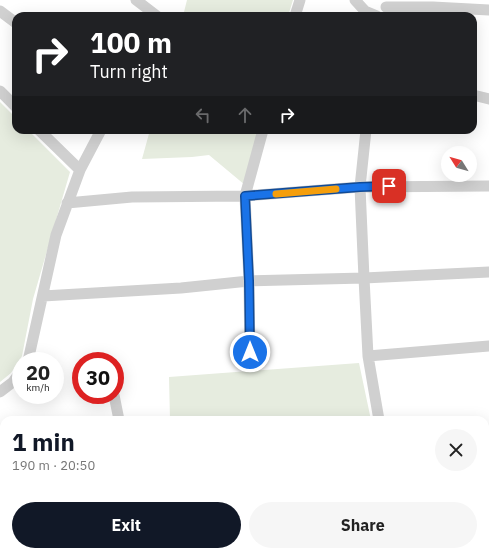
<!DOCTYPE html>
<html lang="en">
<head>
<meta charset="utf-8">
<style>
  body { margin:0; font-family:"IBM Plex Sans",sans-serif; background:#f6f6f6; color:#222; height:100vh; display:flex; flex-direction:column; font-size:15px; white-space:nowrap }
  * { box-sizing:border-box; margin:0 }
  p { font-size:13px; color:#767676 }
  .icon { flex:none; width:22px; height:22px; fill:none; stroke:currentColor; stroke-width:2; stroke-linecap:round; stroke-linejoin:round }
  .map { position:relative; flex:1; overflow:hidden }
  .details { position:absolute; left:0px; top:416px; width:489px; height:140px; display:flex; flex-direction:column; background:#fff; border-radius:12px 12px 0 0; box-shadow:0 4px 16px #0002 }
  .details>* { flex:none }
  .top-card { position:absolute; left:12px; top:12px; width:465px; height:122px; border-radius:12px; box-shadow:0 4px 16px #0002; background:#202124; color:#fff; overflow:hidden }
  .needle { width:26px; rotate:307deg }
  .buttons { position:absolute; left:441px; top:146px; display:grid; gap:8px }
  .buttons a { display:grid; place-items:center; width:36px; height:36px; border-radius:50%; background:#fff; box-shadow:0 4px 16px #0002; font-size:20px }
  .speed { position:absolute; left:12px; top:352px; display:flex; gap:8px; font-size:20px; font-weight:700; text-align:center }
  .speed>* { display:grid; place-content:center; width:52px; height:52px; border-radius:50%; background:#fff; box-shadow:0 4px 16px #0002; line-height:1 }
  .speed small { font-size:10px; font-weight:400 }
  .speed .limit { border:6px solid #d22; background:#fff; color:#111 }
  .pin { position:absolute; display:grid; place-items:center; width:34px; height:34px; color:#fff; margin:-17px; border-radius:8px; box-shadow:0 2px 6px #0006 }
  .me { position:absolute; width:44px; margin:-22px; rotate:0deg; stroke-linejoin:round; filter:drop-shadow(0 0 3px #0008) }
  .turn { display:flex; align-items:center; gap:14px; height:84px; padding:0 12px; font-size:18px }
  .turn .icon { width:52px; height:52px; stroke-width:2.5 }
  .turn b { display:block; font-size:28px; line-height:34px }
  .lanes { display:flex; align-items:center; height:38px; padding:0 12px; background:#0003; justify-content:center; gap:20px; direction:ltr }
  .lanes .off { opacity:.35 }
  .round { display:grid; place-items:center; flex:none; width:42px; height:42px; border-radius:21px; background:#f6f6f6 }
  .overview { display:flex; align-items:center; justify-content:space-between; height:68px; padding:0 12px }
  h1 { font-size:24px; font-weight:800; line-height:30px; color:#111827 }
  .action { display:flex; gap:8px; margin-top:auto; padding:8px 12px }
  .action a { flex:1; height:46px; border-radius:24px; background:#111827; color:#fff; font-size:16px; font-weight:800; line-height:46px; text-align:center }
  .action a+a { background:#f6f6f6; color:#222 }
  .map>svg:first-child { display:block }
  .green { fill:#e6ecdf }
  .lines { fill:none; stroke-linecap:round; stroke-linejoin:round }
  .minor { stroke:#d0d0d0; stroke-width:11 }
  .route-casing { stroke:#114b97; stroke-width:10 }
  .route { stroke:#1a73e8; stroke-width:7 }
  .slow { stroke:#f59e0b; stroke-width:7 }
</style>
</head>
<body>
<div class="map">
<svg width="489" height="556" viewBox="0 0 489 556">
  <rect width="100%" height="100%" fill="#fff"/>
  <path class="green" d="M187,0H293L288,16H183Z
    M0,102L16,118V130H28L70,172L33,299L22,356L11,373L0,382Z
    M150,130H259L245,185L209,155L192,157L142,159Z
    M359,363L371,420H170L169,377Z
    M485,444H489V556H26V552H485Z"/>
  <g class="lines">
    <path class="minor" d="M136,0L157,16
      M355,0L365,11L377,16
      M386,7H433L489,10
      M0,11L16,23
      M295,16L300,0
      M0,91L16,107
      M473,95L489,99
      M39,130L80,170
      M366,130L360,187L364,278L368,356L379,420
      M67,203L132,197L245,196L360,187L489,186
      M43,296L181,288L249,281L364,278L489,272
      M368,356L489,346
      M28,361L56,235L80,170L101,130
      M250,366L249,281L245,196L263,130
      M0,392L13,382L21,371
      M114,395L119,420
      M485,438H489
      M0,466L4,485
      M0,511L4,509
      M19,552L20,556
      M145,552L146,556
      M325,552L328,556
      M396,552L397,556"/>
  </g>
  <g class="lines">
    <defs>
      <path id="route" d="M250,352L249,281L245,196L360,187L389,186"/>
    </defs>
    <use href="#route" class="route-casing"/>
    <use href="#route" class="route"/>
    <path class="slow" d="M276,194L336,189"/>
  </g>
</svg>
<div class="buttons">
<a><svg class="needle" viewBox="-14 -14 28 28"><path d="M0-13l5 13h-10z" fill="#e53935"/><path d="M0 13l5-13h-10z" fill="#767676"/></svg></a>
</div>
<div class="speed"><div>20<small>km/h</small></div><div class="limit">30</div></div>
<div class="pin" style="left:389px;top:186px;background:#d93025"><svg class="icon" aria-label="arrive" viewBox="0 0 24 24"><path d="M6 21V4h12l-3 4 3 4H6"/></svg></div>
<svg class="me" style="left:250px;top:352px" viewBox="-20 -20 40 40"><circle r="17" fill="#1a73e8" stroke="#fff" stroke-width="3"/><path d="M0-11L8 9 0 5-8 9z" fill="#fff"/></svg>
<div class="top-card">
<div class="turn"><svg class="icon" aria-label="right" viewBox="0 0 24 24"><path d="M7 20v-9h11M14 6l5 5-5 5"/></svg><div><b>100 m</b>Turn right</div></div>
<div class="lanes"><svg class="icon off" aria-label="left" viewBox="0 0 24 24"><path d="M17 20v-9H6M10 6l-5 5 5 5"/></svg><svg class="icon off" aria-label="ahead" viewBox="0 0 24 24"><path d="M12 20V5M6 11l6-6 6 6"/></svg><svg class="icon" aria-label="right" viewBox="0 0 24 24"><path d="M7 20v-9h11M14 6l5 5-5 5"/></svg></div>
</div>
<section class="details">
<div class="overview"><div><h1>1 min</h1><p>190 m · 20:50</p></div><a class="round"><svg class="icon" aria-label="close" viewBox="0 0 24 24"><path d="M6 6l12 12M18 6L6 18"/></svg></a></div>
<div class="action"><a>Exit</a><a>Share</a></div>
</section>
</div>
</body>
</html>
